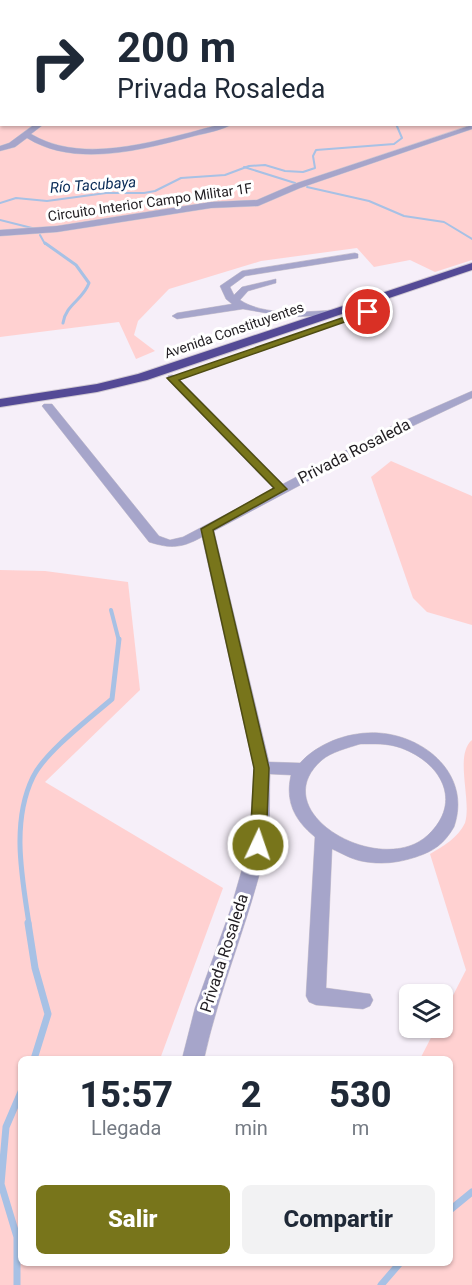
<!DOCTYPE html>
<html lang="es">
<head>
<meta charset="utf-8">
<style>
  body { margin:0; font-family:Roboto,sans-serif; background:#f2f2f3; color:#1f2937; height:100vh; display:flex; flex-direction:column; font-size:22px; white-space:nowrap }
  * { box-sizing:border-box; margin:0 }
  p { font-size:20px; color:#747a83 }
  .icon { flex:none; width:33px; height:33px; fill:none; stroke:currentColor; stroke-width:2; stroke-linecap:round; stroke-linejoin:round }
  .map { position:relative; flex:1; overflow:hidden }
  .details { position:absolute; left:18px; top:1056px; width:435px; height:210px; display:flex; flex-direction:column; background:#fff; border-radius:9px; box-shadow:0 2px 4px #0004 }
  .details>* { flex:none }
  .banner { position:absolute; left:0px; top:0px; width:472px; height:126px; box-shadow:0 2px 4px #0004; background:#fff; color:#1f2937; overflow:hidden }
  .controls { position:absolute; left:399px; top:984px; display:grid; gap:12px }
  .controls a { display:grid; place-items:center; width:54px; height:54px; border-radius:9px; background:#fff; box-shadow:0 2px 4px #0004; font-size:30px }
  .pin { position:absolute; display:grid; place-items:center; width:51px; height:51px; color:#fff; margin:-26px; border:3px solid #fff; border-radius:50%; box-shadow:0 2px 6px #0007 }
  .me { position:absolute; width:66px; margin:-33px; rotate:3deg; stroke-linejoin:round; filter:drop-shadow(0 0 4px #0008) }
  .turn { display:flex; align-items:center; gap:21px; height:126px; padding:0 18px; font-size:27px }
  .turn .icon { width:78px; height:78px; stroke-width:2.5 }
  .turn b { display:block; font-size:42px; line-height:51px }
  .eta { display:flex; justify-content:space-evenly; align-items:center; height:102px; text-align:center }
  .eta b { font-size:36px; font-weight:800; line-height:42px }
  .button { display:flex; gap:12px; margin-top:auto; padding:12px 18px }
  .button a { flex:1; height:69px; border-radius:9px; background:#78751b; color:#fff; font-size:24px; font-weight:800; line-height:69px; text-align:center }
  .button a+a { background:#f2f2f3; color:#1f2937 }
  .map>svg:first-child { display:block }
  .green { fill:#ffd1d1; fill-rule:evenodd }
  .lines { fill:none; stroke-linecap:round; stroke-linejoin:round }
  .stream-far4 { stroke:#a7c1e5; stroke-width:2 }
  .stream-far3 { stroke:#a7c1e5; stroke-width:3 }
  .stream-far2 { stroke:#a7c1e5; stroke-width:4 }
  .stream-far1 { stroke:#a7c1e5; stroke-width:5 }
  .stream { stroke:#a7c1e5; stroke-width:7 }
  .minor-casing { stroke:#d0c9d2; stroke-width:1 }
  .highway-casing { stroke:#d0c9d2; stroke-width:2 }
  .minor { fill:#a6a5ca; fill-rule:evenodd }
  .highway { fill:#544a96; fill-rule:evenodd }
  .shaded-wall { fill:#948d90 }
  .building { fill:#d4c9ce; stroke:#948d90; stroke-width:1.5 }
  .route { fill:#78751b; stroke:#4e4c12; stroke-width:1.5 }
  .labels { text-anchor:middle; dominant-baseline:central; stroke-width:6; stroke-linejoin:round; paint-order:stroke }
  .far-street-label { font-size:14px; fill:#211e22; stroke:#fff }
  .far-water-label { font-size:15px; font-style:italic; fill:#062955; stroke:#fff }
  .street-label { font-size:16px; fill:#211e22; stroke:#fff }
</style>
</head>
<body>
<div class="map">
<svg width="472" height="1285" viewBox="0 0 472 1285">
  <rect width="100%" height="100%" fill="#f6eff9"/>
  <path class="green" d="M0,0H472V260L435,272L410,260L374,267L357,248L261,261L169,289L138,321L134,335L155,351L136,359L119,322L0,337ZM2,2H471V124H2Z
    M391,461L472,496V625L427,612L413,598L371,477Z
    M0,570L45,571L128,582L140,690L45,782L223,888L160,1059H21V1263H450V1059H420L436,1028H442L443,1015L466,970L430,854C443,846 458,838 465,823C472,800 454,755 472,740V1285H0Z"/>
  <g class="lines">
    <path class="stream-far4" d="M244,167L295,183
      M307,187L369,201L404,216L444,222L472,239
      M0,203L16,198L47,201L106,193H144L155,191L181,178L225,175L249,166L265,165L285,171L303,172L315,168L313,156L316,150L394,144L402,138L396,124
      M0,220L36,229
      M40,235L45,244"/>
    <path class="stream-far3" d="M45,243L76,265L89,283C83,300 66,304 63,323"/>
    <path class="stream-far2" d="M111,610L119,641"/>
    <path class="stream-far1" d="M29,924C22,877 11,822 33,777C45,752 90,718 112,699L119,639"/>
    <path class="stream" d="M28,923L35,968L48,1014L34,1059
      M450,1210L472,1192
      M17,1285V1237L1,1184L6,1127L21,1092
      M381,1285L400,1263"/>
    <defs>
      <path id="minor" d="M293,0H301L291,2Z
        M408,0H415L406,2Z
        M2,54V59H0V55Z
        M35,124H44L31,134C76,161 136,146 184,134C201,130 216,124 233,124C222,130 207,133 194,136C142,150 75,168 27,138L15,147L0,151V146L9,143Z
        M472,125V129L300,188L258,206L211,208L57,232L0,236V230L57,226L211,202L257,200L294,184Z
        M355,253L358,254V258L245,276L230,287L234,295L242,287L276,279V283L248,291L240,300C264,316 305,312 333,310L337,311V315L289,317L243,309L177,319L172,316L177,313L232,304L226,299L220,286L242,271Z
        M172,375L176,376L283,484L392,426L472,391V398L400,432L214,531L269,762L300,763C319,742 351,731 379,733C425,736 472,775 454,827C444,844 434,851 416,857C398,863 380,865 361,861C351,859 341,853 332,849L326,988L370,994L373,1000L370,1006L363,1009L316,1005L309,1002L306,996L315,837C294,820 285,801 291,775L270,774C269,798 271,825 266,848C250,919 220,986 204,1059H182L195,1008L230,911L249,845L254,768L202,537C182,548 171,549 149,542L42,406L44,404H52L159,536L170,540L183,537L274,489L168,380V376ZM360,744C373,744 388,743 401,748C440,762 464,801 428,835C381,879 262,812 322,760C331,752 348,748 360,744Z"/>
      <path id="highway" d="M472,263V270L147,380L97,392L0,407V399L97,384L138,374Z"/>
    </defs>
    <use href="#minor" class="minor-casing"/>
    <use href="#highway" class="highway-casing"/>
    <use href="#minor" class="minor"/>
    <use href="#highway" class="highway"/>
  </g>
  <path class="shaded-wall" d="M0,27H2V39H0Z"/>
  <path class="building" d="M0,8H2V27H0Z"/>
  <path class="route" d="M365,310L373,312L179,380L287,489L213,530L269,768L266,845L258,851L250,845L254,768L201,529L274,488L167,378Z"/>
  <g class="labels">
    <g class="far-street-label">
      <text transform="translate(150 202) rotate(-8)">Circuito Interior Campo Militar 1F</text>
      <text transform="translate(234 330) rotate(-19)">Avenida Constituyentes</text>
    </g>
    <g class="far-water-label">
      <text transform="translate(93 185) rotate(-4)">Río Tacubaya</text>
    </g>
    <g class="street-label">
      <text transform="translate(354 451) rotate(-27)">Privada Rosaleda</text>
      <text transform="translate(224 953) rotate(-72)">Privada Rosaleda</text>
    </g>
  </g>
</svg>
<div class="controls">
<a><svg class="icon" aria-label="layers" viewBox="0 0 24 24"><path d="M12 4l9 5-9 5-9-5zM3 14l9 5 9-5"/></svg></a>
</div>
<div class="pin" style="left:368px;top:312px;background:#d93025"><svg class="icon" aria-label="arrive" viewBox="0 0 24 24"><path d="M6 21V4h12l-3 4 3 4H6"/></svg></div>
<svg class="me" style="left:258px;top:845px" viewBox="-20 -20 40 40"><circle r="17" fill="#78751b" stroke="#fff" stroke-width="3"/><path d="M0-11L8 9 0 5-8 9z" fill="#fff"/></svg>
<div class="banner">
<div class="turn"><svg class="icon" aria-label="right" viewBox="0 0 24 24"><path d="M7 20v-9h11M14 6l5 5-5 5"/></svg><div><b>200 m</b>Privada Rosaleda</div></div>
</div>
<section class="details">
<div class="eta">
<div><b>15:57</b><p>Llegada</p></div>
<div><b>2</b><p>min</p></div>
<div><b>530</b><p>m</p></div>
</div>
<div class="button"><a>Salir</a><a>Compartir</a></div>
</section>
</div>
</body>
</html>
